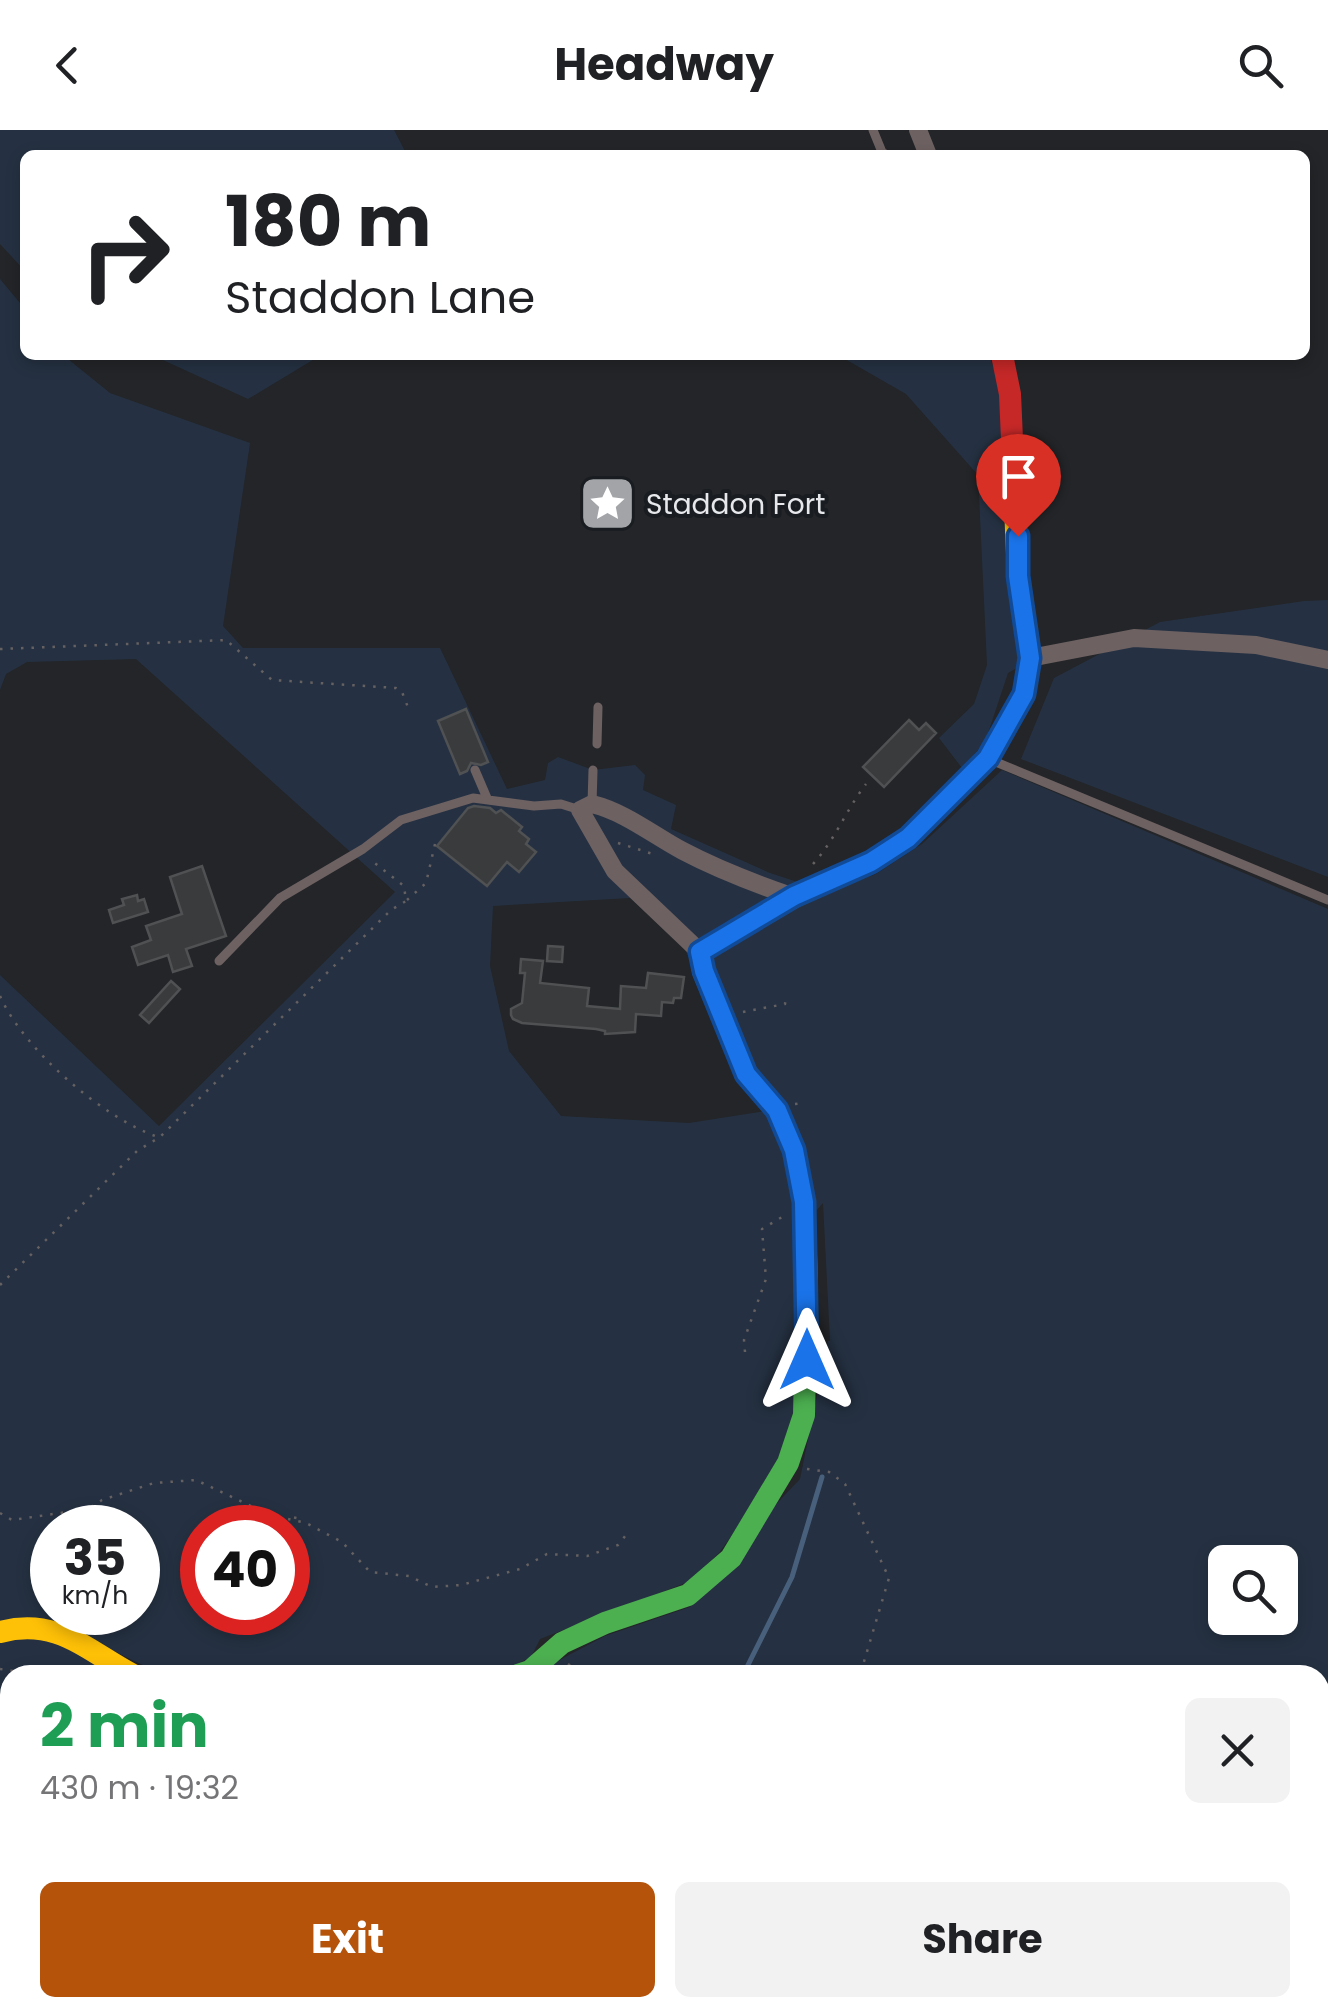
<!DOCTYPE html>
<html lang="en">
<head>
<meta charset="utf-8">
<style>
  body { margin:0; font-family:Poppins,sans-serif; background:#f2f2f2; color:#202124; height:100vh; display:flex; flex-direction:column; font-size:38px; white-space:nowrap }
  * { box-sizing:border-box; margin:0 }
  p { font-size:32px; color:#757577 }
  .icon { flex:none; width:55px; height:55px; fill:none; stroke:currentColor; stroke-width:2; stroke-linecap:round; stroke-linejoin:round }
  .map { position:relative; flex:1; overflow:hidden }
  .sheet { position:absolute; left:0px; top:1535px; width:1330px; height:352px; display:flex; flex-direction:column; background:#fff; border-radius:30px 30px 0 0; box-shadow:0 5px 15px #0003 }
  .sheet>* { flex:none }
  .guide { position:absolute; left:20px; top:20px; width:1290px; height:210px; border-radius:15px; box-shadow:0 5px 15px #0003; background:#fff; color:#202124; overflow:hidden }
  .fabs { position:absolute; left:1208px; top:1415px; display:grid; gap:20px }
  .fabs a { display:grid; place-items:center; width:90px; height:90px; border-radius:15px; background:#fff; box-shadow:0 5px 15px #0003; font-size:50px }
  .speed { position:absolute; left:30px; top:1375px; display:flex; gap:20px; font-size:50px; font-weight:700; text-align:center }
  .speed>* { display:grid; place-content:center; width:130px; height:130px; border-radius:50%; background:#fff; box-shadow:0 5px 15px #0003; line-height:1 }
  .speed small { font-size:25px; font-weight:400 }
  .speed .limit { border:15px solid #d22; background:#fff; color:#111 }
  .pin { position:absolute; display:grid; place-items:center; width:85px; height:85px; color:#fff; margin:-102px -42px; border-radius:50% 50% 50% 0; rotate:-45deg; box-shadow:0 0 10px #0007 }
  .pin .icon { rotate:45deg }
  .me { position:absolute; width:110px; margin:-55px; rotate:0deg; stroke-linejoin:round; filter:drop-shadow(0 0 8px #0008) }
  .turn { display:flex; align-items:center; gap:35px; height:210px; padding:0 40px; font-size:45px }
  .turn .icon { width:130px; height:130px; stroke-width:2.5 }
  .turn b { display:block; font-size:70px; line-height:85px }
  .round { display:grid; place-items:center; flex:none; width:105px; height:105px; border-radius:15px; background:#f2f2f2 }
  .summary { display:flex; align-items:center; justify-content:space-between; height:170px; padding:0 40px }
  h1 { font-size:60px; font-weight:700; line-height:75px; color:#1e9e55 }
  .cta { display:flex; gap:20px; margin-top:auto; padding:20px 40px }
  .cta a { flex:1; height:115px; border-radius:15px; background:#b45309; color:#fff; font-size:40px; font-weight:700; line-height:115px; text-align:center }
  .cta a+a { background:#f2f2f2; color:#202124 }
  header { display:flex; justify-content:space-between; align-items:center; height:130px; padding:0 40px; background:#fff; font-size:45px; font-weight:700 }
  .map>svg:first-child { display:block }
  .green { fill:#253142; fill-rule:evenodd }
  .water { fill:#49607d }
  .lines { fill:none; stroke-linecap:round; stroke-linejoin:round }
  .stream { stroke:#49607d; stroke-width:5 }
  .building { fill:#3a3b3d; stroke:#4f5153; stroke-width:2.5 }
  .path { stroke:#656061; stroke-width:2.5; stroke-dasharray:2.5 8; stroke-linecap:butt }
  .lane { stroke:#6d6162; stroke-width:9 }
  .street { stroke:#6d6162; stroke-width:18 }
  .fast { stroke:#4caf50; stroke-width:22 }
  .slow { stroke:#ffc107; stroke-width:22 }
  .jam { stroke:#c62828; stroke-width:22 }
  .route-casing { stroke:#114b97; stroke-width:25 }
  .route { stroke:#1a73e8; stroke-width:18 }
  .labels { text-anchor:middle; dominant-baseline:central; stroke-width:8; stroke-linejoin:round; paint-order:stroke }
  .poi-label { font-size:28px; fill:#e6e8eb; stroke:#191c20; text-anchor:start }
</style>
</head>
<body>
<header><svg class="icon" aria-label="back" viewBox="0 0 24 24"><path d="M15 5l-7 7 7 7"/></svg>Headway<svg class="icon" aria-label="search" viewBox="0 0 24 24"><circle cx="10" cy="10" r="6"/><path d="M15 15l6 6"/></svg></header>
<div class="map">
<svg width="1328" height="1886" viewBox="0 0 1328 1886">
  <rect width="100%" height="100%" fill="#232528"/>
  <path class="green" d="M0,0H394L407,25H25V141L0,114Z
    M0,149L25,179V225H63L110,263L250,313L223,496L243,518H440L507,659L545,650L548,633L558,627L593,640L635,635L645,645L643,660L676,675L671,699L770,743L828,762L876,744L922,714L1002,640L1328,779V1886H367L322,1883L311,1878H1320V1545H531L605,1506L690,1477L764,1387L800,1349L828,1211H830L823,1073L799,1100L804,1229L782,1335L719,1423L688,1452L540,1509L531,1527L494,1545H163L91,1510L0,1493V845L159,996L395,762L136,529L27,532L6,544L0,560ZM630,768L683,816L766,981L689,993L561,986L509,921L490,836L493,776ZM52,1398H138V1482H52ZM202,1398H288V1482H202ZM1225,1432H1280V1488H1225Z
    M152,225H321L248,269Z
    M838,225H989L998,250L1022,535L1008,543L985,612L962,638L939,608L974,574L987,535L978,345L906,264Z
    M1328,470V747L1021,629L1054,548L1160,492L1304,471Z
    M43,1501L126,1545H10V1715L0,1713V1508Z"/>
  <path class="water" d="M6,1721H10V1878H270L273,1886H0V1738Z"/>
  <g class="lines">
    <path class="stream" d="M743,1545L792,1447L822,1347
      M472,1886L477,1878"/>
  </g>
  <path class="building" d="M466,579L488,632L481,635L471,633L467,641L460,644L438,591Z
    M909,590L919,600L926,593L936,603L884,657L863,637Z
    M474,676L490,678L496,683L501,680L522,697L519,701L529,709L526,714L536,722L519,742L507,732L487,756L437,716L468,678Z
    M202,736L226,806L186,819L192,836L173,842L168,825L138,835L132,817L151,810L146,796L182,784L170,747Z
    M137,765L138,771L144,769L148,782L113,793L109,780L124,775L122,769Z
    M548,816L563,817L562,832L547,831Z
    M521,829L543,831L540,853L589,858L587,876L620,879L621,856L646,858L648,843L684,847L681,868H674L673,873L662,872L661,886L636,884L635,902L605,904V901L596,899L522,893L513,889L511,885V879L522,873L525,843H520Z
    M171,851L180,859L149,893L140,885Z"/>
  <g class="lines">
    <path class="path" d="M0,519L226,510L272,550L396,558L402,562L409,580
      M618,713L653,724
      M813,734C835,710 846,680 866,654
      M407,770L426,753L435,714
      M0,866C24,920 103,988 158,1007
      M743,882L785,874L786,867
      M795,974L805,973
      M0,1155L137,1021L160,1007L391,780L406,771L404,756L372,731
      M745,1222L744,1210L766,1149L762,1099L782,1087
      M807,1339L829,1342L845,1354L889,1448L860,1545
      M0,1383L12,1390L88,1379L102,1370L154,1353L196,1350L270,1385L306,1393L342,1412L370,1442L409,1446L432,1457L461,1455L520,1439L547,1424L587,1426L618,1415L626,1405
      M295,1389L297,1379
      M568,1534L583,1545
      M0,1539L40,1545
      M624,1545H629
      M896,1878L910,1886"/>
    <path class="lane" d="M873,0L882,22L887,25
      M597,614L598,577
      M991,630L1328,770
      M475,640L487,668
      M592,674L593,640
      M219,831L280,768L363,719L401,690L473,668L534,676L561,674L580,680"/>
    <path class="street" d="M918,0L928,25
      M1030,528L1134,508L1256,515L1328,530
      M700,822L615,741L580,680L592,674C625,682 653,705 683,721C719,740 756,754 794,767"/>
    <path class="fast" d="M518,1545L530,1541L562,1513L605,1493L688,1465L731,1428L788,1333L804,1285L807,1151L804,1071L800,1048"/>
    <path class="slow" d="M800,1048L794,1020L777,980L746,944L703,841L700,822L794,767L871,732L907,708L988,629L1024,564L1030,528L1018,446L1015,377
      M0,1502C57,1487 86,1520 133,1545"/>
    <path class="jam" d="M1002,225L1010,264L1015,377"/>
  </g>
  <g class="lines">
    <defs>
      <path id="route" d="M807,1230L804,1072L794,1020L777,980L746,944L704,841L700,822L794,766L871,732L908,708L988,628L1024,564L1030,528L1018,446V406"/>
    </defs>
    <use href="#route" class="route-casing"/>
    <use href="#route" class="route"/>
  </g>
  <defs>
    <symbol id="sight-square" viewBox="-11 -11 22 22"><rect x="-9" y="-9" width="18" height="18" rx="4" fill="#a2a4a7" stroke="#191c20"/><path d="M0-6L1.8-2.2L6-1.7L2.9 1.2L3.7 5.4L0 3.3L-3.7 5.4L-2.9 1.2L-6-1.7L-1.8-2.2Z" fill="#fff"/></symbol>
  </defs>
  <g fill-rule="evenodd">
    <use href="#sight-square" x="576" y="342" width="63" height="63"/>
  </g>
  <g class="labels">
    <g class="poi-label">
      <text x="646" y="374">Staddon Fort</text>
    </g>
  </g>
</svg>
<div class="fabs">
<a><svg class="icon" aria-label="search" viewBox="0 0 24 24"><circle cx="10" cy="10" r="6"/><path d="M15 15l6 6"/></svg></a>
</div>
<div class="speed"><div>35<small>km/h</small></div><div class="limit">40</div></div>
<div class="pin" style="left:1018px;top:406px;background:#d93025"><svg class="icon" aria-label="arrive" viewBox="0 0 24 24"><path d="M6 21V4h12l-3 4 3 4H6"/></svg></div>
<svg class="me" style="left:807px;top:1230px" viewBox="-20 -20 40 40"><path d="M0-17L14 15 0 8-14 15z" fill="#1a73e8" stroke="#fff" stroke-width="4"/></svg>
<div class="guide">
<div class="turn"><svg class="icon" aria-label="right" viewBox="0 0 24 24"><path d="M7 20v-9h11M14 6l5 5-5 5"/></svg><div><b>180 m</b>Staddon Lane</div></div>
</div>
<section class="sheet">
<div class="summary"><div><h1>2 min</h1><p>430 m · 19:32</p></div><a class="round"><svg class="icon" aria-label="close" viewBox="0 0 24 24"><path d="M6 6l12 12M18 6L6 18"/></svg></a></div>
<div class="cta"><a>Exit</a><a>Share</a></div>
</section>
</div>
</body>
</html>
